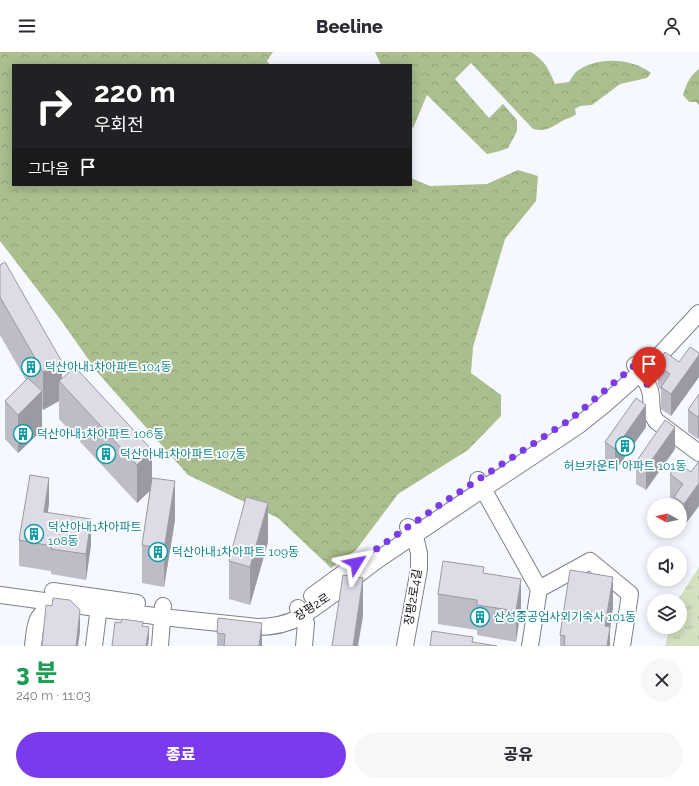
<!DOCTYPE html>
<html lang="ko">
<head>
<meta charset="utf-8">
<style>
  body { margin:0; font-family:Raleway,"Noto Sans KR",sans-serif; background:#f7f7f7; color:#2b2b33; height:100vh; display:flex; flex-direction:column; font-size:15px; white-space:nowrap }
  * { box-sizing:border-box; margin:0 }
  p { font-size:13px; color:#7c7c81 }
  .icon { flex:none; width:22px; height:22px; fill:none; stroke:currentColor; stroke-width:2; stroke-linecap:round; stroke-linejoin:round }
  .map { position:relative; height:594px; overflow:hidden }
  .details { display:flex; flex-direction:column; background:#fff; flex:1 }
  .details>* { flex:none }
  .guide { position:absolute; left:12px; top:12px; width:400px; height:122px; border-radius:0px; box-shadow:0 2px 10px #0003; background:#202124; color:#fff; overflow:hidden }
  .needle { width:26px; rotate:278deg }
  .tools { position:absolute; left:647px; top:446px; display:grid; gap:8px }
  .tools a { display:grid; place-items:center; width:40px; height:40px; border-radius:50%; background:#fff; box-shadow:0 2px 10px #0003; font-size:20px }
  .pin { position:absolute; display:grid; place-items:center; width:34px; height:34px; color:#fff; margin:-41px -17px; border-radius:50% 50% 50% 0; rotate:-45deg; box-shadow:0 0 4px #0007 }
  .pin .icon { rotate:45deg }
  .me { position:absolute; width:44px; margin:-22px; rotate:55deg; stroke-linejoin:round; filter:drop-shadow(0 0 3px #0008) }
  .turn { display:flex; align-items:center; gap:14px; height:84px; padding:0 16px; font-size:18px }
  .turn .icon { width:52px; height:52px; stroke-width:2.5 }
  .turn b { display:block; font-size:28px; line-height:34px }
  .then { display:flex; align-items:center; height:38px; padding:0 16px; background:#0003; gap:8px; font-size:15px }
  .round { display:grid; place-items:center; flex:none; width:42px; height:42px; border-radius:21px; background:#f7f7f7 }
  .overview { display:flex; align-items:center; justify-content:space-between; height:68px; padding:0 16px }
  h1 { font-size:24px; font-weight:800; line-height:30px; color:#1e9e55 }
  .cta { display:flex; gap:8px; margin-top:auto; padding:8px 16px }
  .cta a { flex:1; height:46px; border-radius:24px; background:#7c3aed; color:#fff; font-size:16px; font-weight:800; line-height:46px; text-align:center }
  .cta a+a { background:#f7f7f7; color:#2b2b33 }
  header { display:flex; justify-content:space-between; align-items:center; height:52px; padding:0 16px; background:#fff; font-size:18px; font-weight:800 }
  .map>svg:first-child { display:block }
  .grass { fill:url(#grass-tufts) }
  .forest { fill:url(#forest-crowns) }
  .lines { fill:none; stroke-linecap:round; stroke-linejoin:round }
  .minor-casing { stroke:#7d8089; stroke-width:18 }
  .minor { stroke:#fff; stroke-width:16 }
  .wall { fill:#bebcc6 }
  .shaded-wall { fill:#9b99a1 }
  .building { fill:#dddbe6; stroke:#9b99a1 }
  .route { stroke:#7c3aed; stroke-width:7; stroke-dasharray:0 12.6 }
  .labels { text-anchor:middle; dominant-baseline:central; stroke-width:3.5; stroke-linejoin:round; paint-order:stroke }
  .culture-label { font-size:12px; fill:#0d838f; stroke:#fff; text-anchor:start }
  .street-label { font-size:12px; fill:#0d0e11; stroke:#fff }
</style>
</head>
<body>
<header><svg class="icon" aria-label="menu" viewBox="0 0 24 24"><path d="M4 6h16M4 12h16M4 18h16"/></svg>Beeline<svg class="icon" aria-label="person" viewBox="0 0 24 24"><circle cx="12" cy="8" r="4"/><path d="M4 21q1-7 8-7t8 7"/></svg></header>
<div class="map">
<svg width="699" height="594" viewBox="0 0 699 594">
  <defs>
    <pattern id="grass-tufts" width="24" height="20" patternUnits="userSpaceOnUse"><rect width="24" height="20" fill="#d3e1c1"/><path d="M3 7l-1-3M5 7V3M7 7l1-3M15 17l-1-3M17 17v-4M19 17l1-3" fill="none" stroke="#b4c0a5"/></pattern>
    <pattern id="forest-crowns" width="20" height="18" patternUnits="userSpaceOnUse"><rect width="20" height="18" fill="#aabe8e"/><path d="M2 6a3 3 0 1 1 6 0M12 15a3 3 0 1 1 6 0" fill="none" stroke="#91a279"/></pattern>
  </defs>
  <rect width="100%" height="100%" fill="#f5f8fe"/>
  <path class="grass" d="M699,515V594H665L670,575H680V549H678L679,546Z"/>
  <path class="forest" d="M0,0H273L267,9L270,13H13V133H411V126L430,134L487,132L518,118L538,124L536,149L505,187L473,295L471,321L501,343V364L468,398L398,442L356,498L331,516L278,466L188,423L98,321L60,267L0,189Z
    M375,0H531C546,10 548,16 555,32L569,30C571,27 573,23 576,20C596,4 632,6 651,21L647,26L620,32L592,53L580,54L575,57L576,62C572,66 567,66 562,69C550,76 547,80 533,77L471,11L455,27L489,66L503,52L517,68V79L508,96L500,99L487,102L427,43L413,76L411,73V13H381Z
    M699,17V53L696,50H689L683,43C686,33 690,23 699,17Z"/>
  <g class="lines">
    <defs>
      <path id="minor" d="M635,313C642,322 650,333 651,344C652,353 650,361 656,369L699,401
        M478,428L539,537L530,594
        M539,537L590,509L630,542L622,594
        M53,539L137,551
        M0,543L162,565L257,575C271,575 285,573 298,566C327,550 352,526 379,507C445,462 512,418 579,373L604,353L658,305L699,261
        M312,544L353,514
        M298,556L306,571L304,594
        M33,594C36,569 34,568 53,550
        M94,594L100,546
        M160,594L163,554
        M405,594L419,517V501L416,489L408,475"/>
    </defs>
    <use href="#minor" class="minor-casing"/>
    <use href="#minor" class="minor"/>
  </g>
  <path class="wall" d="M0,213L62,327L152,427L175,468L164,535L142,531V493L150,438L137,451L59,367V349L43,358L42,355V378L18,401L5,387V349L26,328L0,283Z
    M699,301V325L671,364L661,357V338L659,336L658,332V310H679Z
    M699,342V385L698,387L688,380V358Z
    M646,375L615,419L605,412V390Z
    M675,397L646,438L636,432V410Z
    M691,420L684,474L680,471V453H674V448L670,445V422Z
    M49,451L48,460L91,493L86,528L51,522V519L19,514V488Z
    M268,490L250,553L229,547V509Z
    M484,521L521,557L516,590L477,583V578L438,572V542Z
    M613,555L610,577V594H560V583Z
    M218,566L262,594H217V581Z"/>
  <path class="shaded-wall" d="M699,303V325L671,364V342Z
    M62,310V332L59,329V349L43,358V320Z
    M42,339V378L18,401V363Z
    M646,353V375L615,419V397Z
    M699,363V385L698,387V365Z
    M675,375V397L646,438V416Z
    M152,398V437L137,451V413Z
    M49,426V451L44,485V460Z
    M175,429V468L164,535V497Z
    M699,431V454L684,474V452Z
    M268,451V490L250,553V515Z
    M91,467V493L86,528V502Z
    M613,525V555L610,577V594H605V574Z
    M363,526V564L358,594H353Z
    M521,527V557L516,590V559Z
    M80,558V580L78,594H76Z
    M262,571V594H259Z
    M149,575V587L148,594H146Z"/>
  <path class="building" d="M5,210L62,310L43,320L0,245V213Z
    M690,295L699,301V303L671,342L661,335L670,322L659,314L658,310L665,300L679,310Z
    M75,315L152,398L137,413L59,329Z
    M28,326L42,339L18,363L5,349Z
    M699,342V363L698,365L688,358Z
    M636,346L646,353L615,397L605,390Z
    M665,368L675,375L646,416L636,410Z
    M699,409V431L684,452L674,445L683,432L670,422L678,411L691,420Z
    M30,423L49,426L44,460L91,467L86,502L51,497L52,494L19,488Z
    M152,426L175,429L164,497L142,493Z
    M246,445L268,451L250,515L229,509Z
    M443,509L484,515L483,521L521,527L516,559L477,553V548L438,542Z
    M570,518L613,525L605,574L610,575L607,594H564L565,584L560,583Z
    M343,523L363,526L353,594H332Z
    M53,546L70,548L80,558L76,594H42L46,553L52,554Z
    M218,566L262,571L259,594H224L225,582L217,581Z
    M122,567L143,570L142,574L149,575L146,594H112L115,570L121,571Z
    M432,579L473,585L472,590L497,594H430Z"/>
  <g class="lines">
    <path class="route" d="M356,511L444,450L571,367L635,313L641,320L649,336"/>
  </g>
  <defs>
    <symbol id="building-ring" viewBox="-11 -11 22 22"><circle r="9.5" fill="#fff" stroke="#0f9aa8" stroke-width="1.5"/><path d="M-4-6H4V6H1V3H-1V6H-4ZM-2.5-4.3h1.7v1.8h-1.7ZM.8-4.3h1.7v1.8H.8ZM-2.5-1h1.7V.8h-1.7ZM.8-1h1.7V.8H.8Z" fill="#0f9aa8"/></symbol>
  </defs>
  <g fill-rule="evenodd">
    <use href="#building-ring" x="20" y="304" width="22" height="22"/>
    <use href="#building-ring" x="12" y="371" width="22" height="22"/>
    <use href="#building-ring" x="614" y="383" width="22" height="22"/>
    <use href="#building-ring" x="95" y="391" width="22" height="22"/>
    <use href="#building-ring" x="23" y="471" width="22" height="22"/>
    <use href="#building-ring" x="147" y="489" width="22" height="22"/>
    <use href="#building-ring" x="469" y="554" width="22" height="22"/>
  </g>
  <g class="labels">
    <g class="culture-label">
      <text x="45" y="315">덕산아내1차아파트 104동</text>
      <text x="37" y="382">덕산아내1차아파트 106동</text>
      <text x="120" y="402">덕산아내1차아파트 107동</text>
      <text x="625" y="414" text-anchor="middle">허브카운티 아파트 101동</text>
      <text x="48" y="475">덕산아내1차아파트<tspan x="48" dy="14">108동</tspan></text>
      <text x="172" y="500">덕산아내1차아파트 109동</text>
      <text x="494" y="565">산성중공업사외기숙사 101동</text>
    </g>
    <g class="street-label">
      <text transform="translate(413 545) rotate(-81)">장평2로4길</text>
      <text transform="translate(312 555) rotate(-33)">장평2로</text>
    </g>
  </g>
</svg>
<div class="tools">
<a><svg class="needle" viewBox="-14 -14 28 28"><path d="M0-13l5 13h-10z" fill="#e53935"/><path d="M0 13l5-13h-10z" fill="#7c7c81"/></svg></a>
<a><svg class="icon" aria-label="sound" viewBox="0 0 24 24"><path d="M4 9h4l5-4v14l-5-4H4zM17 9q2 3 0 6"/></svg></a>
<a><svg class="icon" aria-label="layers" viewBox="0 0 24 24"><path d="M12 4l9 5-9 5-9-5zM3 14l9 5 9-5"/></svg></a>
</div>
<div class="pin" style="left:649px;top:336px;background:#d93025"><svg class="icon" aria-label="arrive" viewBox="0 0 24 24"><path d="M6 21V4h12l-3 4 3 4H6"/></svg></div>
<svg class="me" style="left:356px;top:511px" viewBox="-20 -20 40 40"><path d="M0-17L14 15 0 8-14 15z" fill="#7c3aed" stroke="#fff" stroke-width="4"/></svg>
<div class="guide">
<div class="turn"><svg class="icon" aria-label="right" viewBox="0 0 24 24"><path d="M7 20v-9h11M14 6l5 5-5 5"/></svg><div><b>220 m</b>우회전</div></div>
<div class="then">그다음<svg class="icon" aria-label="arrive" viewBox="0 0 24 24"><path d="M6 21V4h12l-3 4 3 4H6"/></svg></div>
</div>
</div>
<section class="details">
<div class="overview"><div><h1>3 분</h1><p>240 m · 11:03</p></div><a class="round"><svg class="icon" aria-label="close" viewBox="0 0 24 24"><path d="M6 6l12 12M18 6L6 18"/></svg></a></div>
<div class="cta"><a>종료</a><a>공유</a></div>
</section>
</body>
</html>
